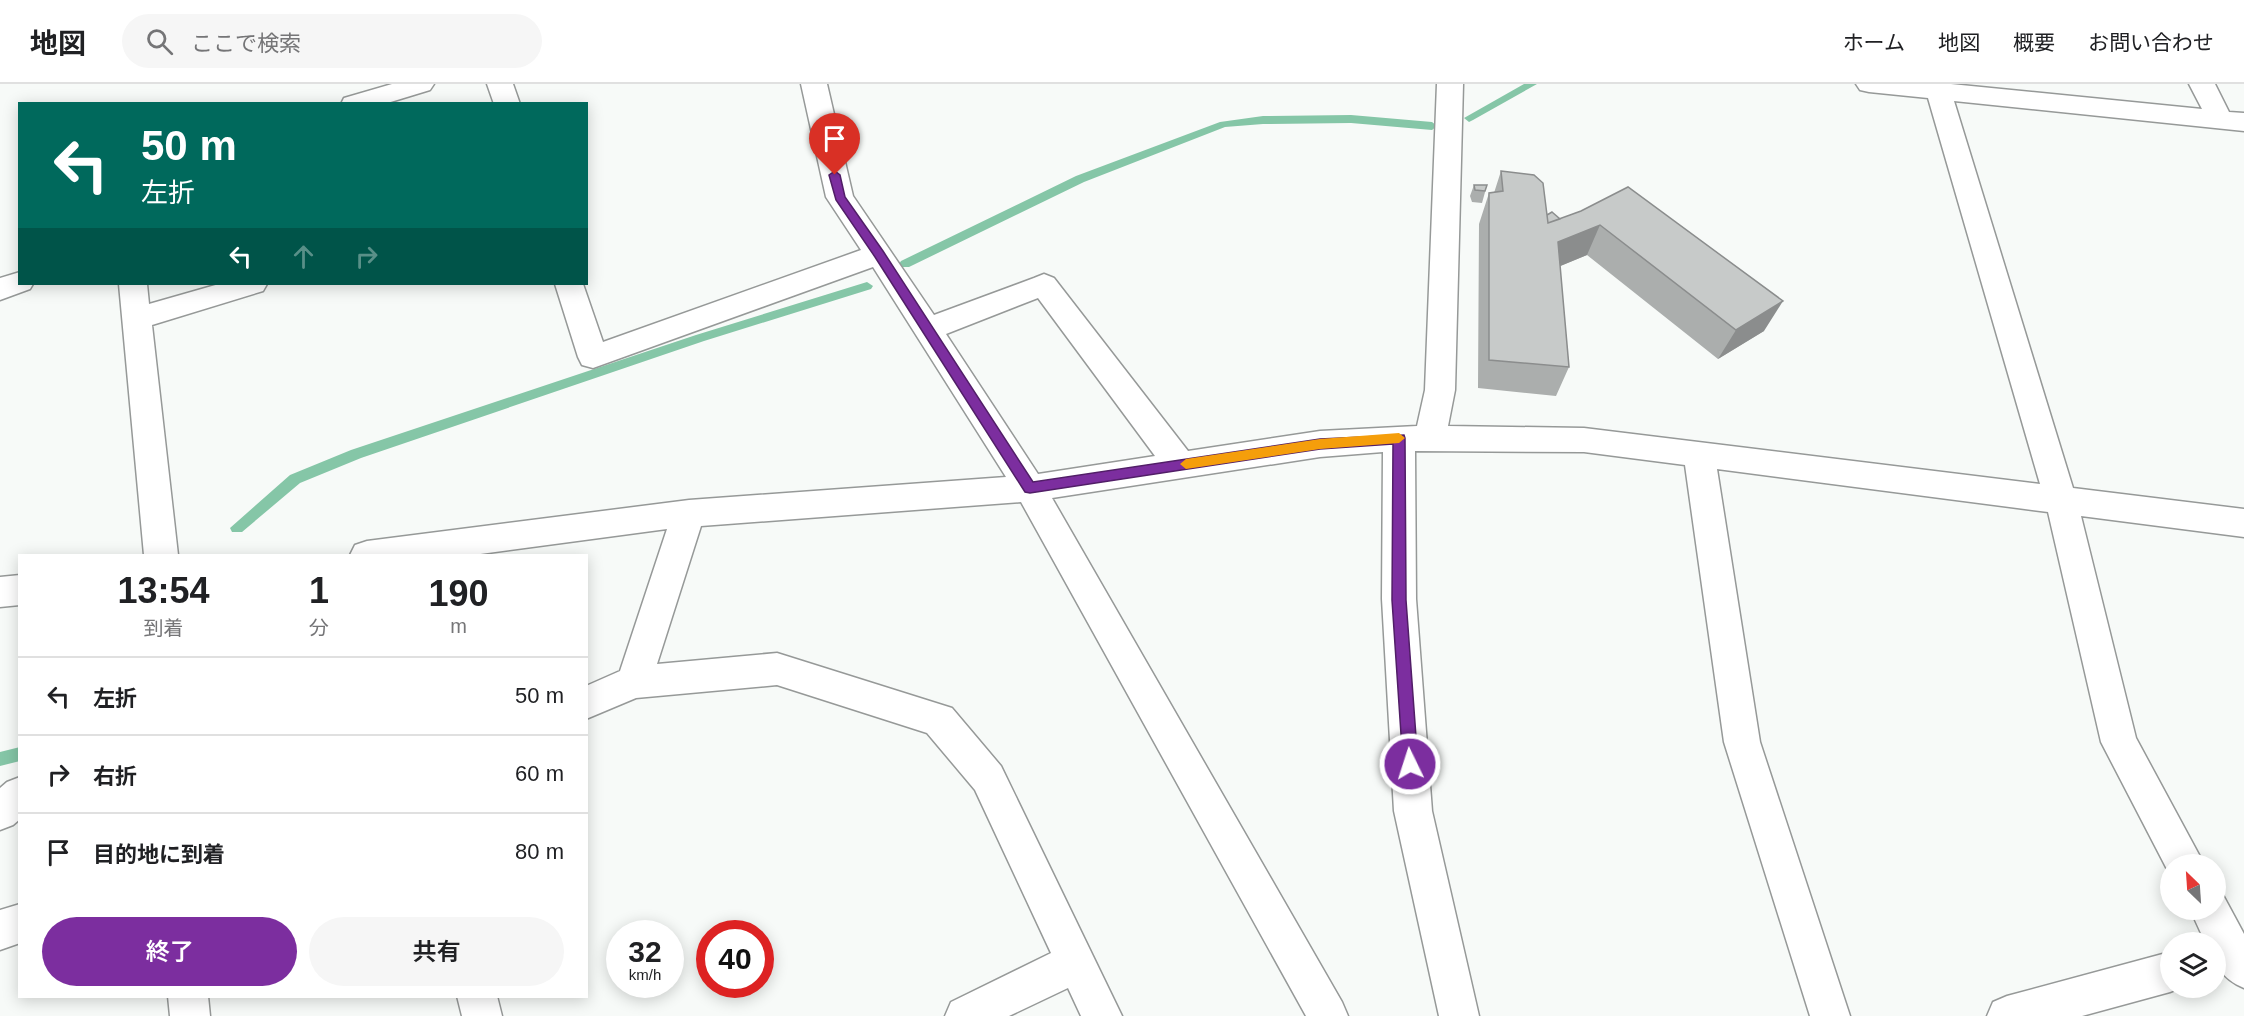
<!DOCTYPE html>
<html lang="ja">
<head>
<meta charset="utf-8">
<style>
  body { margin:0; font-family:Helvetica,"Noto Sans JP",sans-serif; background:#f6f6f6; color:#202124; height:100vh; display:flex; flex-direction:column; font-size:22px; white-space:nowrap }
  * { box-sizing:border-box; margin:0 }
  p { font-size:20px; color:#757577 }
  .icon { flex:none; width:33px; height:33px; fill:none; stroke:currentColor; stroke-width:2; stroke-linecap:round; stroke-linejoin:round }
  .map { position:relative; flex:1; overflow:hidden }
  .sheet { position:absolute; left:18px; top:470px; width:570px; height:444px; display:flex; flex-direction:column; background:#fff; border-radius:0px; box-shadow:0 3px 15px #0003 }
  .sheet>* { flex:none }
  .top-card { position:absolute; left:18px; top:18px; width:570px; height:183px; border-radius:0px; box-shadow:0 3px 15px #0003; background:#00695c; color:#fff; overflow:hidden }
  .needle { width:39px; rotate:335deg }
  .buttons { position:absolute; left:2160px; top:770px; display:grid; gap:12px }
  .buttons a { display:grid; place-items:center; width:66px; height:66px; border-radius:50%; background:#fff; box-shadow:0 3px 15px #0003; font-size:30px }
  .speed { position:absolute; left:606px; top:836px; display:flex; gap:12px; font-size:30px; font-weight:700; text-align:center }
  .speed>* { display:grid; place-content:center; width:78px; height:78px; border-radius:50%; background:#fff; box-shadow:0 3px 15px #0003; line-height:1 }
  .speed small { font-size:15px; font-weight:400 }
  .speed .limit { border:9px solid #d22; background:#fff; color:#111 }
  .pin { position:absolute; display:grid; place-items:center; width:51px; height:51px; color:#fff; margin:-62px -26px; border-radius:50% 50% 50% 0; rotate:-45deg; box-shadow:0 0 6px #0007 }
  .pin .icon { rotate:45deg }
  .me { position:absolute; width:66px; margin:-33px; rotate:356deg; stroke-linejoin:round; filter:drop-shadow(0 0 4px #0008) }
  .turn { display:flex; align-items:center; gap:21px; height:126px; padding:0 24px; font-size:27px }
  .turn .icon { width:78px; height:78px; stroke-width:2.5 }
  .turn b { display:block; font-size:42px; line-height:51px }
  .lanes { display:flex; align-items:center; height:57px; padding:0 24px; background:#0003; justify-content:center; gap:30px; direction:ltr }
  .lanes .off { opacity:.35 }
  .eta { display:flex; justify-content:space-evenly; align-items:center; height:102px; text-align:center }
  .eta b { font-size:36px; font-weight:600; line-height:42px }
  .button { display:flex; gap:12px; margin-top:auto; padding:12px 24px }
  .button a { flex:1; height:69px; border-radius:36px; background:#7c2e9f; color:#fff; font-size:24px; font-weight:600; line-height:69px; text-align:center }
  .button a+a { background:#f6f6f6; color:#202124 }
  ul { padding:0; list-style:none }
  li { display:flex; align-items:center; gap:18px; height:78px; padding:0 24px; border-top:2px solid #e0e0e0 }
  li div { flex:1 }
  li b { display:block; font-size:22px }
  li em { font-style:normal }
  header { display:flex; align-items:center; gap:36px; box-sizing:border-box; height:84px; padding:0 30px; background:#fff; border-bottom:2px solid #e0e0e0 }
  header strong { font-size:28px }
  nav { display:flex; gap:33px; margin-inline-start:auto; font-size:21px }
  .search { width:420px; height:54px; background:#f6f6f6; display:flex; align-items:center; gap:15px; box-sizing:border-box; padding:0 21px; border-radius:33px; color:#757577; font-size:22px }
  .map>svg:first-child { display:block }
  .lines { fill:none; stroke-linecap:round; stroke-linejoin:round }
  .stream { fill:#85c6a7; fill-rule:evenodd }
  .minor-casing { stroke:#969998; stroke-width:3 }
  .minor { fill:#fff; fill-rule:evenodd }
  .wall { fill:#abaead }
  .shaded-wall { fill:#8b8d8d }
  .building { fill:#c7cac9; stroke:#8b8d8d; stroke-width:1.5 }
  .route { fill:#7c2e9f; stroke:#511e67; stroke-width:1.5 }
  .slow { fill:#f59e0b }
</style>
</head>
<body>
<header>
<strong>地図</strong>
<div class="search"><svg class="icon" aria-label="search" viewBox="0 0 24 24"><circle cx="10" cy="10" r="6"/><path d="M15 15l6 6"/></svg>ここで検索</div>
<nav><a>ホーム</a><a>地図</a><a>概要</a><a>お問い合わせ</a></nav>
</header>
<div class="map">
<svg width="2244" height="932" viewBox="0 0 2244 932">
  <rect width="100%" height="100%" fill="#f7faf8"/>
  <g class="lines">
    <path class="stream" d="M1524,0H1537L1473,36L1469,38L1464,34Z
      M1351,31L1432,38L1437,42L1432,46L1351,39L1263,40L1225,43L1084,98L909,183H901L899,180L901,177L1076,92L1220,38L1263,32Z
      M867,198L873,202L871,205L704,257L361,374L300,399L242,448H232L230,444L290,391L351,366L696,251Z
      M20,663V677L0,682V668Z"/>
    <defs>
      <path id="minor" d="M392,0H434L430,6L384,20H341L344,14Z
        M487,0H513L520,20H494Z
        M801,0H827L853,112L934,231L1034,194L1044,190L1054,194L1188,367L1320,347L1417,342L1425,306L1437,0H1463L1455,306L1448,342L1584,344L2040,400L1928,14L1869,8L1860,6L1856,0H1951L2202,25L2189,0H2215L2229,28L2244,29V47L1954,17L2073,404L2244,425V453L2081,432L2136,654L2204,780H2170V791L2101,658L2048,428L1717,385L1760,658L1850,932H1810L1724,658L1685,381L1584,368L1415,367L1416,515L1432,727L1479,932H1439L1394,727L1382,515L1383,368L1320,373L1052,414L1342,918L1348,932H1306L1021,418L701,442L657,580L777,569L952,624L1001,682L1122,932H1081L1068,904L1009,932H945L951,918L1051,869L975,706L927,649L777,601L636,614L586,635V602L620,587L667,445L473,471H350L355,461L367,457L689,416L1006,393L873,183L593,284L582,281L578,273L555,200H583L603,258L861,166L826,113ZM1038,214L1155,372L1038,390L946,250Z
        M20,188V200H33L30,205L0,216V194Z
        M119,200H147L149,220L219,200H267L263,207L152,241L178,471H144Z
        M20,491V521L0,523V493Z
        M20,693V735L13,741L0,746V704L7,698Z
        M2216,808L2223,811L2244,850V904C2221,894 2216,883 2216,858H2205L2190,825H2216Z
        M20,820V859L0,866V826Z
        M2170,868V903H2182L2170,908L2082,932H1987L1993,918L2007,912Z
        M168,912H208L210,932H170Z
        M457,912H497L502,932H462Z"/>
    </defs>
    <use href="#minor" class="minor-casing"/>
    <use href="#minor" class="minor"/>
  </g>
  <path class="wall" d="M1501,87L1547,131L1560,135L1581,127L1764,247L1718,275L1587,171L1560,182L1569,283L1556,312L1478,304L1479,140L1489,109H1494Z
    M1474,101H1487L1482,119L1472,118L1470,112Z"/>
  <path class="shaded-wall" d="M1600,141L1587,171L1546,188L1558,158Z
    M1783,217L1764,247L1718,275L1736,246Z"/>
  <path class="building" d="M1501,87L1534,91L1543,99L1548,139L1581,127L1628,103L1783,217L1736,246L1600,141L1558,158L1569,283L1489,276V109L1503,107Z
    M1474,101H1487L1485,107L1475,106Z
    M1552,128L1560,135L1548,139L1547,131Z"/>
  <path class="route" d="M835,87L840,91L845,113L883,167L1033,398L1320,355L1404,351L1405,354L1406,516L1418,680L1415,685L1410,687L1405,685L1403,680L1392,516L1393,360L1320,365L1030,409L1025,408L875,173L836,116L829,91Z"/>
  <path class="slow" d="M1399,349L1405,354L1399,359L1320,365L1186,385L1180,380L1186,375L1320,355Z"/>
</svg>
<div class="buttons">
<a><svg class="needle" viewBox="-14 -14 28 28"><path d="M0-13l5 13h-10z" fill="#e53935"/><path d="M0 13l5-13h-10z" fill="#757577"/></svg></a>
<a><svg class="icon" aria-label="layers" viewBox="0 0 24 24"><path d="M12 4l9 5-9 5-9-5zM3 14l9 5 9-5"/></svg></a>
</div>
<div class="speed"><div>32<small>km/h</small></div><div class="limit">40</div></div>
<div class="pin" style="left:835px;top:91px;background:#d93025"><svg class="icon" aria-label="arrive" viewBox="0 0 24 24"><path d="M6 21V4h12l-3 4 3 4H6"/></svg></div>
<svg class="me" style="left:1410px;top:680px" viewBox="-20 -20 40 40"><circle r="17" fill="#7c2e9f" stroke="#fff" stroke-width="3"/><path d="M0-11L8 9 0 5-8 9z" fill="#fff"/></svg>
<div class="top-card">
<div class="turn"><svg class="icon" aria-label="left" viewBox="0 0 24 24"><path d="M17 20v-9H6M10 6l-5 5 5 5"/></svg><div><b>50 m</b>左折</div></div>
<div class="lanes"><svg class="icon" aria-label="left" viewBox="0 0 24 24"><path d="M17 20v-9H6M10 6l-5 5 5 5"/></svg><svg class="icon off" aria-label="ahead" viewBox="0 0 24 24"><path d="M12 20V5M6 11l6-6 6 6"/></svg><svg class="icon off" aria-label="right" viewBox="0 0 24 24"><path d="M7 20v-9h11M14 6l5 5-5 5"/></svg></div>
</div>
<section class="sheet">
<div class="eta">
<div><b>13:54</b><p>到着</p></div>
<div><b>1</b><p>分</p></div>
<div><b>190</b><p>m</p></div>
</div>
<ul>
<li><svg class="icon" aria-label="left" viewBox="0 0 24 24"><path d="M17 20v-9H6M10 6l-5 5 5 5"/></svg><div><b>左折</b></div><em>50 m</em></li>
<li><svg class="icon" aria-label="right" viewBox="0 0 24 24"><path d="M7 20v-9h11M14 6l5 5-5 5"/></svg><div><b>右折</b></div><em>60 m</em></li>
<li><svg class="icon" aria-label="arrive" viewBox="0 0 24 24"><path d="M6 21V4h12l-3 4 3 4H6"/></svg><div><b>目的地に到着</b></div><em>80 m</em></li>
</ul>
<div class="button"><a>終了</a><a>共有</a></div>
</section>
</div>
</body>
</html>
